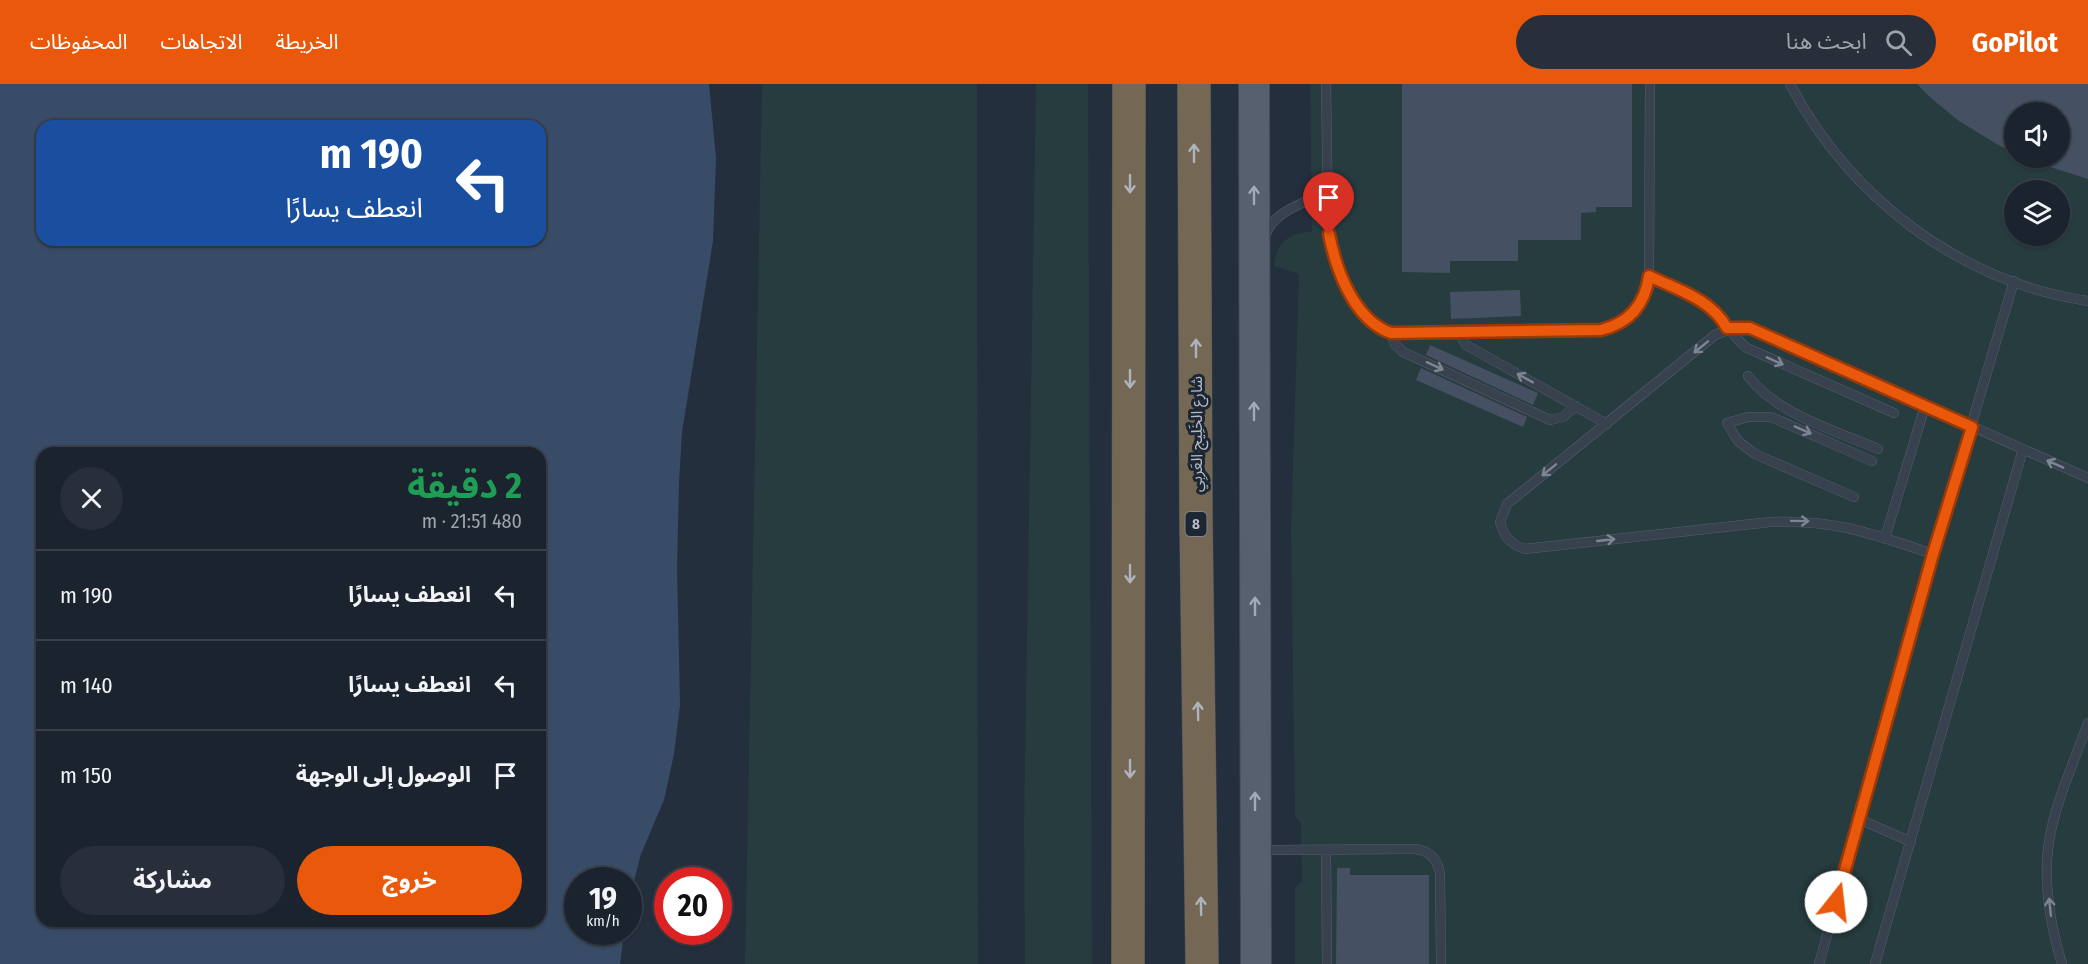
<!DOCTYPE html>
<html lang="ar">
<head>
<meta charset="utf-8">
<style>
  body { margin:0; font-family:"Fira Sans Condensed","Noto Sans Arabic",sans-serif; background:#282f3a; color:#f1f3f6; direction:rtl; height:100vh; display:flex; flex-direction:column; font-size:22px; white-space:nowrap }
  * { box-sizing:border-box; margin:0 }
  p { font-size:20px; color:#a0a4aa }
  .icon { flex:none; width:33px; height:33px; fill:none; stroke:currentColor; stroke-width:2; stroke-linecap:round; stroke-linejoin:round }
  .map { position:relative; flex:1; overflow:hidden; direction:ltr }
  .details { position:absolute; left:36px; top:363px; width:510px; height:480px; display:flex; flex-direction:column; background:#1b232e; border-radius:18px; box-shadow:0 2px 4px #0004,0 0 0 2px #39404a; direction:rtl }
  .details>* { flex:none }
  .guide { position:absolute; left:36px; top:36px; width:510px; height:126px; border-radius:18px; box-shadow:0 2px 4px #0004,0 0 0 2px #39404a; direction:rtl; background:#1a4fa0; color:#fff; overflow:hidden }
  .buttons { position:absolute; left:2004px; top:18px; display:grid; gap:12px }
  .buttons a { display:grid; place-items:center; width:66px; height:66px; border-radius:50%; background:#1b232e; box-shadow:0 2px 4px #0004,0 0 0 2px #39404a; font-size:30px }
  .speed { position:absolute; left:564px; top:783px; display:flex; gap:12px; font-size:30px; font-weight:700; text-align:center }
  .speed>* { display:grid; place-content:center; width:78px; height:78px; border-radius:50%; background:#1b232e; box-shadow:0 2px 4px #0004,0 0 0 2px #39404a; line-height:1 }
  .speed small { font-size:15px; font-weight:400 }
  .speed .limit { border:9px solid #d22; background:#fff; color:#111 }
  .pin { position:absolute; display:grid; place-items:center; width:51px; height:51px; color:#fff; margin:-62px -26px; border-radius:50% 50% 50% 0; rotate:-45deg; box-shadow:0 0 6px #0007 }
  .pin .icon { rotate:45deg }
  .me { position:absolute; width:66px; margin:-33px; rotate:16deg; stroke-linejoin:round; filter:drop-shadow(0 0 4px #0008) }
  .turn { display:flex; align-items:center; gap:21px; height:126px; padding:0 24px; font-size:27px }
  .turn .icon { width:78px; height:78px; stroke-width:2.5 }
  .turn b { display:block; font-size:42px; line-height:51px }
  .round { display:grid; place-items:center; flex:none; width:63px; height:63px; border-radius:32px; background:#282f3a }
  .head { display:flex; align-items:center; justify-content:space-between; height:102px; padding:0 24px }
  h1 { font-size:36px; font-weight:700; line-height:45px; color:#1e9e55 }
  .cta { display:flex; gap:12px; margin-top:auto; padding:12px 24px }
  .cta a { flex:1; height:69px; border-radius:36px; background:#ea580c; color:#fff; font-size:24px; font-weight:700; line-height:69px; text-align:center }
  .cta a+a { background:#282f3a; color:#f1f3f6 }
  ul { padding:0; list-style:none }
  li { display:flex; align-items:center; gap:18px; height:90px; padding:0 24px; border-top:2px solid #39404a }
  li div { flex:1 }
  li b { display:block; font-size:22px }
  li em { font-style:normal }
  header { display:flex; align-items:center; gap:36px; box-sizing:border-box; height:84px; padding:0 30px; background:#ea580c; color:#fff }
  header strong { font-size:28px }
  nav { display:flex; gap:33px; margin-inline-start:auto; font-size:21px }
  .search { width:420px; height:54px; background:#282f3a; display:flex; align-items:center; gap:15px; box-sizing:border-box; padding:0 21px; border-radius:33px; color:#a0a4aa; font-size:22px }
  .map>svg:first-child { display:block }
  .green { fill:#263c3f; fill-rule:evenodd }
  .water { fill:#394c67; fill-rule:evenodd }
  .building { fill:#455162 }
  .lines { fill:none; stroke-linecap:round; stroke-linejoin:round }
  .lane-casing { stroke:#565f6c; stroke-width:10 }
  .primary-casing { stroke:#414a57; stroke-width:32 }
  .highway-casing { stroke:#434c59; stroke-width:34 }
  .lane { stroke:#38414e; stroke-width:9 }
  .primary { stroke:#56606e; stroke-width:30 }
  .highway { stroke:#746855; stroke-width:33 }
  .oneway { stroke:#aeb4bd }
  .oneway2 { stroke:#a1aab7 }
  .oneway3 { stroke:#7c8592 }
  .route-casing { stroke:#983908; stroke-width:15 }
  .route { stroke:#ea580c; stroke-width:10 }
  .labels { text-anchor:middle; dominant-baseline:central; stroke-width:6; stroke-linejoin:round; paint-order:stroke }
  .shield { fill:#1d2633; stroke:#878f9c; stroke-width:1.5 }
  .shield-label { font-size:15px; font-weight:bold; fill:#b4bcc9 }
  .street-label { font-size:16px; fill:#b4bcc9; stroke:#1d2633 }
</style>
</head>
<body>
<header>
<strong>GoPilot</strong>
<div class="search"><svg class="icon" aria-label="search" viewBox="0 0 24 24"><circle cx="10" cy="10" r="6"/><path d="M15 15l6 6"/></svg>ابحث هنا</div>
<nav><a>الخريطة</a><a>الاتجاهات</a><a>المحفوظات</a></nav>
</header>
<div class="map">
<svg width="2088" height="880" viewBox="0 0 2088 880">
  <rect width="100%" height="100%" fill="#242f3e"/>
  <path class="green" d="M762,0H977L978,880H745Z
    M1036,0H1088L1092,880H1025L1024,739Z
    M1310,0H2088V880H1295V804L1302,797L1301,739L1295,732L1291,446L1299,190L1274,182C1276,159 1289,148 1312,148ZM2014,28H2060V74H2014ZM2014,106H2060V152H2014Z"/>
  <path class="water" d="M0,0H709L716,74L713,157L682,348L679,398L677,485L680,621L674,670L664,716L641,770L629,816L628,796H578V848H624L620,880H0ZM42,42H540V156H42ZM42,369H540V837H42Z"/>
  <path class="building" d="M1402,0H1632V123H1596V128L1581,129V156H1518V177H1450V189L1402,188Z
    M1917,0H2088V95L2031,77L2032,74H2060V28H2014V68L2000,62L1959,37L1932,15Z
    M1520,206L1521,232L1451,235L1450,208Z
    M1430,261L1538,309L1533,321L1426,271Z
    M1421,284L1527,333L1523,343L1416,296Z
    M1337,784H1350V791H1429V880H1336Z"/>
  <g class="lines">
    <defs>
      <path id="lane" d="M1326,0L1328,133L1332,166L1342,191L1363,230L1370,239L1391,249L1601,246C1629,239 1645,221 1649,192L1650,0
        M1790,0C1850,114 1960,198 2088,217
        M1265,153C1271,127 1307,118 1328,108
        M1649,192C1670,202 1695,210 1712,225C1726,237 1732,253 1747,264L1894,329
        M1458,248L1466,261L1607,340
        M1391,249L1395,260L1403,268L1550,336L1563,333L1576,322
        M1748,292C1778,331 1834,346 1878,365
        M1854,413L1755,370L1738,357L1727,339L1748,333H1771L1872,377
        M1885,454L1925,322
        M1933,470C1873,450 1835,435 1770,438L1525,465C1510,460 1504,453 1500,438L1507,420L1715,251L1735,243L1758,247L2088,394
        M1859,735L1911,758
        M1259,766L1412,765C1428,765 1437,774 1440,789L1441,880
        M1326,766L1327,880
        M1819,880L1933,470L2014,197
        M1875,880L2023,365
        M2062,880C2050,840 2042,794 2050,752C2057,714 2075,676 2088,639"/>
      <path id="primary" d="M1254,0L1256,880"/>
      <path id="highway" d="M1194,0L1196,435L1202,880
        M1128,880L1129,0"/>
    </defs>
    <use href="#lane" class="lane-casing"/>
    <use href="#primary" class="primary-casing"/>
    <use href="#highway" class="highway-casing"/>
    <use href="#lane" class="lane"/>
    <use href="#primary" class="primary"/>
    <use href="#highway" class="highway"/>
  </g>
  <defs><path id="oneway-shaft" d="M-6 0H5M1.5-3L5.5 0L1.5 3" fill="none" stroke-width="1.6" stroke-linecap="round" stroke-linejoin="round" transform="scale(1.5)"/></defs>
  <g class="oneway">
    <use href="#oneway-shaft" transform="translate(1194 69) rotate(-90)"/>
    <use href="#oneway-shaft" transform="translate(1130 100) rotate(90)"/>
    <use href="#oneway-shaft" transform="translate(1196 264) rotate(-90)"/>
    <use href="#oneway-shaft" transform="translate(1130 295) rotate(90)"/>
    <use href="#oneway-shaft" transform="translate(1130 490) rotate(90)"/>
    <use href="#oneway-shaft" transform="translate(1198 627) rotate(-91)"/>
    <use href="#oneway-shaft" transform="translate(1130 685) rotate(90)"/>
    <use href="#oneway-shaft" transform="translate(1201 822) rotate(-91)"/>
  </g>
  <g class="oneway2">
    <use href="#oneway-shaft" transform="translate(1254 111) rotate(-90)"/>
    <use href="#oneway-shaft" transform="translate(1254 327) rotate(-90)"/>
    <use href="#oneway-shaft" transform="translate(1255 522) rotate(-90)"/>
    <use href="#oneway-shaft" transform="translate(1255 717) rotate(-90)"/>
  </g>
  <g class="oneway3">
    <use href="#oneway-shaft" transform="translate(1701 263) rotate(141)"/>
    <use href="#oneway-shaft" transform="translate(1775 277) rotate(24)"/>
    <use href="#oneway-shaft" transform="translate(1435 282) rotate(25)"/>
    <use href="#oneway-shaft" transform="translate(1525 294) rotate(-151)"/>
    <use href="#oneway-shaft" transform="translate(1803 346) rotate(24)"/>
    <use href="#oneway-shaft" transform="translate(2055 380) rotate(-156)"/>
    <use href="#oneway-shaft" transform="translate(1549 386) rotate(141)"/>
    <use href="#oneway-shaft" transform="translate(1800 437) rotate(1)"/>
    <use href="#oneway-shaft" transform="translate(1606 456) rotate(-6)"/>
    <use href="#oneway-shaft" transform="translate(2050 823) rotate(-96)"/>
  </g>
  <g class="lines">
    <defs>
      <path id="route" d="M1329,150C1336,186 1354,236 1391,249L1601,246C1629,239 1645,221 1649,192C1678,206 1711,215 1727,244H1750L1972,343L1933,470L1836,818"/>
    </defs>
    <use href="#route" class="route-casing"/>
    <use href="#route" class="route"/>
  </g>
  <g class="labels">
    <rect class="shield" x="1185.5" y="428" width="21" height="24" rx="4.5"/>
    <g class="shield-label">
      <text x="1196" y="440">8</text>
    </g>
    <g class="street-label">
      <text transform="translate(1196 350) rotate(-90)">شارع الخَلِيج العَربِي</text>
    </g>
  </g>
</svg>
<div class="buttons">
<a><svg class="icon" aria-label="sound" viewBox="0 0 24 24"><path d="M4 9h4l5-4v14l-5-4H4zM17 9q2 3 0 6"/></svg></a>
<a><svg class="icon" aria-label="layers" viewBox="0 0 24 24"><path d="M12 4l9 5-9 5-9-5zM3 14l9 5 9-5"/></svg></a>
</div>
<div class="speed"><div>19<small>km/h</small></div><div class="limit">20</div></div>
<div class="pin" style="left:1329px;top:150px;background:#d93025"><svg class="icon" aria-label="arrive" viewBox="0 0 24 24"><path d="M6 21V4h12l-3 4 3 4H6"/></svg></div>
<svg class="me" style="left:1836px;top:818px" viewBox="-20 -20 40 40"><circle r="19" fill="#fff"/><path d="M0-13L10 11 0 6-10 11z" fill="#ea580c"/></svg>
<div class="guide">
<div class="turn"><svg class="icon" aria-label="left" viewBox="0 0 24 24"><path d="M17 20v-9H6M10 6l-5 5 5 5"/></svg><div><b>190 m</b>انعطف يسارًا</div></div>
</div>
<section class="details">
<div class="head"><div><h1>2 دقيقة</h1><p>480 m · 21:51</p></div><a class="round"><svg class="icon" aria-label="close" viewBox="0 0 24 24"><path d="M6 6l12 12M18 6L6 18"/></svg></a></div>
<ul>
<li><svg class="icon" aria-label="left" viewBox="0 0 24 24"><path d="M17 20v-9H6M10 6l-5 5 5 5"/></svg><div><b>انعطف يسارًا</b></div><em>190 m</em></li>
<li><svg class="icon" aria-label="left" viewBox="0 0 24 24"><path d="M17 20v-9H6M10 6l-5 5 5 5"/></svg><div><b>انعطف يسارًا</b></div><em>140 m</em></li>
<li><svg class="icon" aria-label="arrive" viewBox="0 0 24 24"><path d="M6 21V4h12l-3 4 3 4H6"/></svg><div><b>الوصول إلى الوجهة</b></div><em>150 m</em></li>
</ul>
<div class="cta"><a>خروج</a><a>مشاركة</a></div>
</section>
</div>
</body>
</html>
